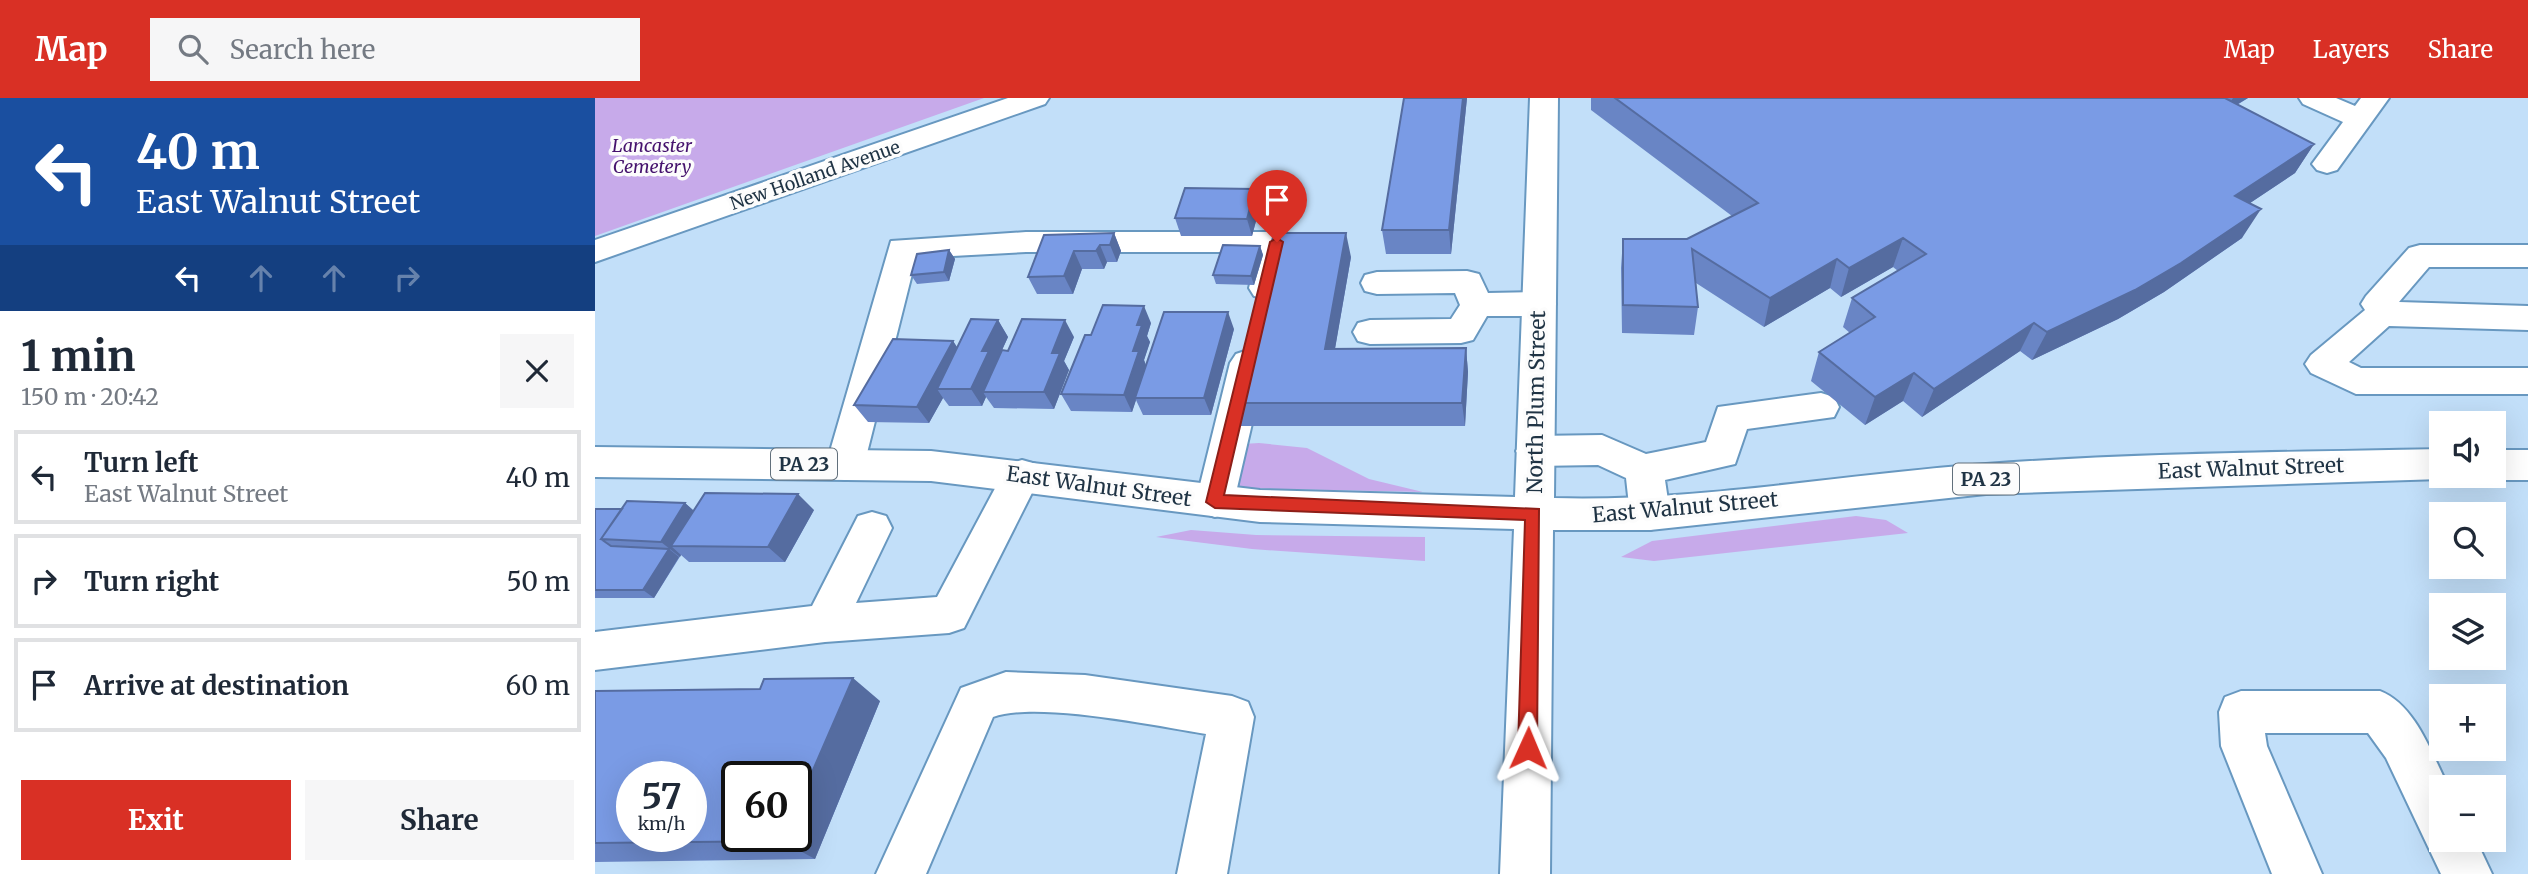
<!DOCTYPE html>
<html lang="en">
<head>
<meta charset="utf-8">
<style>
  body { margin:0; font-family:Merriweather,serif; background:#f6f6f7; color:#1f2937; height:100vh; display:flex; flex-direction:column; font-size:26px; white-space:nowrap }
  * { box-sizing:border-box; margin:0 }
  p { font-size:23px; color:#747a83 }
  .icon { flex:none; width:38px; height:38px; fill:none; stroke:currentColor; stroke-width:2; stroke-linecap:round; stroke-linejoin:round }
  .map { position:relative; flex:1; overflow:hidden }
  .drawer { display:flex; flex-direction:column; background:#fff; width:595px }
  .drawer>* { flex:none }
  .top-card { background:#1a4fa0; color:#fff; overflow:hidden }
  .buttons { position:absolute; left:1834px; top:313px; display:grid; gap:14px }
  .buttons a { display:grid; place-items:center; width:77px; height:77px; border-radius:0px; background:#fff; box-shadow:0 7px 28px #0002; font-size:35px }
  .speed { position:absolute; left:21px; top:663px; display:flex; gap:14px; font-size:35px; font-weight:700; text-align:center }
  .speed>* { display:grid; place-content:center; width:91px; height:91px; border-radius:50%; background:#fff; box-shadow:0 7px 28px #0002; line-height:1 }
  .speed small { font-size:18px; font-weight:400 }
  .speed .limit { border:4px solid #111; border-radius:10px; background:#fff; color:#111 }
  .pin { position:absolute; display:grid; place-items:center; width:60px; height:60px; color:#fff; margin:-72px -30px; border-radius:50% 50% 50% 0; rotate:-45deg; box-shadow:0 0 7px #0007 }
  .pin .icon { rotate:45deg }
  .me { position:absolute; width:77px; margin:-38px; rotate:1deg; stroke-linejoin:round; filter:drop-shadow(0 0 5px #0008) }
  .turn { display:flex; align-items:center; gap:24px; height:147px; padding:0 21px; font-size:32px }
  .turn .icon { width:91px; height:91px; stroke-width:2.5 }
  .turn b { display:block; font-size:49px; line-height:60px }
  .lanes { display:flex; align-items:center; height:66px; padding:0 21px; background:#0003; justify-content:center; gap:35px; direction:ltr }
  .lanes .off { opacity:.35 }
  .round { display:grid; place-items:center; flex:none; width:74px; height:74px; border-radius:0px; background:#f6f6f7 }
  .headline { display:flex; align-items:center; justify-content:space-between; height:119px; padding:0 21px }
  h1 { font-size:42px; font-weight:700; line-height:52px }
  .cta { display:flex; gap:14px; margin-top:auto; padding:14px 21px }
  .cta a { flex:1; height:80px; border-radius:0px; background:#d93025; color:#fff; font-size:28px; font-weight:700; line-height:80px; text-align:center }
  .cta a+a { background:#f6f6f7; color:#1f2937 }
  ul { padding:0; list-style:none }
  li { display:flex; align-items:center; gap:21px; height:94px; margin:0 14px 10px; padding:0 7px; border:4px solid #e0e1e3; border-radius:0px }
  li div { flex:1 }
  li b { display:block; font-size:26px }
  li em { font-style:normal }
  header { display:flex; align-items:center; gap:42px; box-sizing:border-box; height:98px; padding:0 35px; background:#d93025; color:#fff }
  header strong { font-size:33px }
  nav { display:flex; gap:38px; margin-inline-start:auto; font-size:24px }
  .search { width:490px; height:63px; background:#f6f6f7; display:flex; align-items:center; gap:18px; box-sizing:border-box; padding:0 24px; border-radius:0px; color:#747a83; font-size:26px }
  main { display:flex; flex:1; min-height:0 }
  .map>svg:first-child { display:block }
  .green { fill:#c7aaea }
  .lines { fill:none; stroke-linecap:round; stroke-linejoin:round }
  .minor-casing { stroke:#6898c0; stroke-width:4 }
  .major-casing { stroke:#6898c0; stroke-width:4 }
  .minor { fill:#fff; fill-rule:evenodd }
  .major { fill:#fff; fill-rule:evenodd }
  .wall { fill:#6985c5 }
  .shaded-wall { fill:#556ca0 }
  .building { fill:#7a9be5; stroke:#556ca0; stroke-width:2; fill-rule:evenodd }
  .route { fill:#d93025; stroke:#8d1f18; stroke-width:2 }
  .labels { text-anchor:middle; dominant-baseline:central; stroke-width:7; stroke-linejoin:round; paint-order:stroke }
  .far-park-label { font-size:18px; font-style:italic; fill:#45126d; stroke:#fcfcfc }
  .far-street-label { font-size:18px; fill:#1f3344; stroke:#fcfcfc }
  .shield { fill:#fcfcfc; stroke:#616f7b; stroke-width:2 }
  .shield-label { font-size:19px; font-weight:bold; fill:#1f3344 }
  .street-label { font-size:21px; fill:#1f3344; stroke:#fcfcfc }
</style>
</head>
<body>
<header>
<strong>Map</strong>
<div class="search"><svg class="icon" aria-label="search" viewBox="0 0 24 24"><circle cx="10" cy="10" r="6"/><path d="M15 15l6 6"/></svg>Search here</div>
<nav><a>Map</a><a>Layers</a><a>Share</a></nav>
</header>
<main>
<section class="drawer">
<div class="top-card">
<div class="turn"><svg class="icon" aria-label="left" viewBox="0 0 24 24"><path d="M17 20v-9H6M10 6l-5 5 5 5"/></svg><div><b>40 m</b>East Walnut Street</div></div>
<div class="lanes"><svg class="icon" aria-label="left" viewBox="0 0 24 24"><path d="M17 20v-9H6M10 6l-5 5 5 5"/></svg><svg class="icon off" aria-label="ahead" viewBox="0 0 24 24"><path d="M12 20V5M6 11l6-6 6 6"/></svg><svg class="icon off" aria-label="ahead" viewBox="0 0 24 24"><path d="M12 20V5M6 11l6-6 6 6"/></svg><svg class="icon off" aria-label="right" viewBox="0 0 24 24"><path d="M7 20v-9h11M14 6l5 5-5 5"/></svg></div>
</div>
<div class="headline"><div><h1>1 min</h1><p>150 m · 20:42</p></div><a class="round"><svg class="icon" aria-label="close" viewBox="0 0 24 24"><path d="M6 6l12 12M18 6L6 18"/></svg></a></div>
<ul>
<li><svg class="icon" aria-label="left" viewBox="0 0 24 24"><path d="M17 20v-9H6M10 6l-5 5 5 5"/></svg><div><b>Turn left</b><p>East Walnut Street</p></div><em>40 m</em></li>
<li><svg class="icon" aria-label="right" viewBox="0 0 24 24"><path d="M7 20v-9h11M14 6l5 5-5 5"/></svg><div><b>Turn right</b></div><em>50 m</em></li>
<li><svg class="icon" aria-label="arrive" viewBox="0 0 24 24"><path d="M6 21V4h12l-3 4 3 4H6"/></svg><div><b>Arrive at destination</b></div><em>60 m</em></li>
</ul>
<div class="cta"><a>Exit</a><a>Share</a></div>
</section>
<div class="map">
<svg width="1933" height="776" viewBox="0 0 1933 776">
  <rect width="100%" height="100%" fill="#c2dff9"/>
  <path class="green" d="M0,0H389L0,138Z
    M664,345L712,350L774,381L828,394L646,390L642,388L648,346Z
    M1261,418L1291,422L1313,435L1059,463L1026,459L1057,443Z
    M596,432L661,437L830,439V463L657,451L561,439Z"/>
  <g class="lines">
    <defs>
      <path id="minor" d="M413,0H454L450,6L0,164V142Z
        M1704,0H1741L1760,8L1766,0H1794L1742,72L1732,75L1722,72L1717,66L1748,24L1708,6Z
        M431,134H682L693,137L698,144L688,190L683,198L671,201L659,198L654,190L663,154H431L321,160L269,367L263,378L250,382L237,378L231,367L296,143Z
        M1825,147H1933V169H1834L1804,204L1933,208V232L1794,228L1754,264L1766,270H1933V296H1761L1716,275L1710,266L1716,257L1770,212L1766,206L1771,198L1814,150Z
        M872,173L884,176L893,195L944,194L956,198L961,206L956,214L944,218H892L878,242L866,245L775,246L763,243L758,234L763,225L775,222L856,221L865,207L860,195L782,196L770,193L766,185L770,177L782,174Z
        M653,252L665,256L671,265L639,403L634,414L620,419L606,414L601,403L635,265L641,256Z
        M1226,295L1239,299L1244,309L1239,319L1152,331L1140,366L1070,382L1075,416L1069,427L1055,432L1041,427L1035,416L1031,380L1003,367L940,368L927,363L921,353L927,343L940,338L1007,337L1051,356L1111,344L1123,309Z
        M427,362L441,366L446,377L369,530L354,535L230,544L0,572V534L217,508L263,418L277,414L291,418L297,430L261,505L342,499L413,366Z
        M411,574L490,577L637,598L653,604L659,619L632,776H582L611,636C562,628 441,603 398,619L331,776H281L366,590Z
        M1646,593H1785C1821,607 1837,657 1854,690H1846V742H1881L1897,776H1846L1791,660L1773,635H1670L1672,648L1727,776H1677L1626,648L1624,614L1630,599Z"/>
      <path id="major" d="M935,0H963L959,400C1104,404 1247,376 1391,366C1542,355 1695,354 1846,351V378H1855L1846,381L1391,396L1055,432H958L955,776H905L919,431L665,424L336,383L0,379V349L336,353L665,392L920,399Z
        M1899,352H1933V382H1899L1887,378H1899Z"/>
    </defs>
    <use href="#minor" class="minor-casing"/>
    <use href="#major" class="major-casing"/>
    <use href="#minor" class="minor"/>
    <use href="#major" class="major"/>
  </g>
  <path class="wall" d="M809,0H872L856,156H791L787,132Z
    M996,0H1653L1642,7L1719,46L1700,75L1655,105L1647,140L1569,194L1523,221L1437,262L1425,253L1327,319L1308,303L1270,327L1216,283L1224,254L1255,235L1248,229L1257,200L1303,173L1298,169L1246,199L1235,190L1169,229L1101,185L1103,209L1099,237L1027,235L1026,170L1028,141H1092L1137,118L996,12Z
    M660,91L665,108L657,138H586L580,120Z
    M519,135L526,153L522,164H512L509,171H487L478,196H442L433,179L449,137Z
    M665,148L668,157L659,187L621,186L618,177Z
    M354,152L360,161L354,183L322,186L316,177Z
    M756,159L740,250H871L873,274L870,328H646L637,305Z
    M403,222L413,239L407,252L413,253L479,239L469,263L474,272L459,311L399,310L391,299L387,308H354L348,300L334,325L273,324L259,307L358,243L362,249Z
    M556,225L552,238L555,244L549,262L551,268L639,231L616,317H548L541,302L537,314L476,313L466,296L496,237Z
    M90,405L98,412H219L190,464H94L86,457L59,500H0V411H27Z
    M0,593L285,603L220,761L0,764Z"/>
  <path class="shaded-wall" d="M868,0H872L856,156L854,132Z
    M1638,0H1653L1629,14Z
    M1719,46L1700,75L1622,127L1640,98Z
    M660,91L665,108L657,138L652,121Z
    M1666,111L1647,140L1569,194L1523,221L1437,262L1452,234Z
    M519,135L526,153L522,164L515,147Z
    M751,135L756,159L736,274L730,251Z
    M1308,140L1298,169L1246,199L1254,170Z
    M505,147L512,164L509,171L501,153Z
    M665,148L668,157L659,187L656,178Z
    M354,152L360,161L354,183L349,174Z
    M479,153L487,171L478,196L469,178Z
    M1242,161L1235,190L1169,229L1175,200Z
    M549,208L556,225L552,238L555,244L549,262L552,270L540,300L541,302L537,314L529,297L542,227Z
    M633,214L639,231L616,317L609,300Z
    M403,222L413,239L388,294L391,299L387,308L376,291L387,253Z
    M470,222L479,239L469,263L474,272L459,311L449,294L457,255Z
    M1439,225L1425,253L1327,319L1339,291Z
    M358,243L369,260L342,291L348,300L334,325L322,309Z
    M871,250L873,274L870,328L867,305Z
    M1319,275L1308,303L1270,327L1280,299Z
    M203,396L219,412L190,464L173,449Z
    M90,405L108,421L76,448L86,457L85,459L66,444Z
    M74,451L84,459L59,500L48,492Z
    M258,580L285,603L220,761L187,743L189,738H201V711Z"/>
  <path class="building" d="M809,0H868L854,132H787Z
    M1020,0H1630L1719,46L1640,98L1666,111L1586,165L1540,192L1452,234L1439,225L1339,291L1319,275L1280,299L1224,254L1280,219L1257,200L1331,156L1308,140L1254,170L1242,161L1175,200L1097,151L1103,209L1028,207V141H1092L1163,105Z
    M590,90L660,91L652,121L580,120Z
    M519,135L515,147H505L501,153H479L469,178L433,179L449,137Z
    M679,135H751L730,251L871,250L867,305H637Z
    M628,147L665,148L656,178L618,177Z
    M354,152L349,174L316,177L322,156Z
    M508,207L549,208L542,227H547L538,253H544L529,297L466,296L490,237H496Z
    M569,214H633L609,300H540Z
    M376,221L403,222L387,253H394L376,291H342Z
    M427,221L470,222L457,255H465L449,294H388L407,252L413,253Z
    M298,241L358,243L322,309L259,307Z
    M110,395L203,396L173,449L76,448Z
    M32,403L90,405L66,444L6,441Z
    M0,411H27L6,441L16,448L74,451L48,492H0Z
    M258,580L201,711V679H142V738H189L187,743L0,745V593L165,591L169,581ZM37,679H96V738H37Z"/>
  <path class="route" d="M682,140L688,144L629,397L944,411L942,650L940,656L933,659L926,656L923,650L930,422L620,410L611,404L675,144Z"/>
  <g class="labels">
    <g class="far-park-label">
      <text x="57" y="47">Lancaster<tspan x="57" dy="21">Cemetery</tspan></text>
    </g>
    <g class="far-street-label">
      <text transform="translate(220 77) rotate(-19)">New Holland Avenue</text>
    </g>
    <g class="shield">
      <rect x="176" y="350.5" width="66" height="31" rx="5"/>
      <rect x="1358" y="365.5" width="66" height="31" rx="5"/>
    </g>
    <g class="shield-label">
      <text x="209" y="366">PA 23</text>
      <text x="1391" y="381">PA 23</text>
    </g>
    <g class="street-label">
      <text transform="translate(941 304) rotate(-89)">North Plum Street</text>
      <text transform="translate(1656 370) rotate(-2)">East Walnut Street</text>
      <text transform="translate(504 388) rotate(8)">East Walnut Street</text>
      <text transform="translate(1090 409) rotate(-5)">East Walnut Street</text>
    </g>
  </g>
</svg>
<div class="buttons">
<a><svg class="icon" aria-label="sound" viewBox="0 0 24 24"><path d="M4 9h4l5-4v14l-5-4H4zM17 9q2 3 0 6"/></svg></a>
<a><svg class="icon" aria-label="search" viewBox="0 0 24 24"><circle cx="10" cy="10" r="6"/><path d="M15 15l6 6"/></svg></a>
<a><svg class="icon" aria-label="layers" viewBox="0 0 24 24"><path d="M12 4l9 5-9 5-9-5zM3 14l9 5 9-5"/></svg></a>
<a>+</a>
<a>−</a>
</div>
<div class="speed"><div>57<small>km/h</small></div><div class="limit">60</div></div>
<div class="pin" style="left:682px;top:144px;background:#d93025"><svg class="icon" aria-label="arrive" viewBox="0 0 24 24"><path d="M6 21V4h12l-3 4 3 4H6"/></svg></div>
<svg class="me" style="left:933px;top:650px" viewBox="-20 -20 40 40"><path d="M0-17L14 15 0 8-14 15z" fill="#d93025" stroke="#fff" stroke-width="4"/></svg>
</div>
</main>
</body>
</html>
